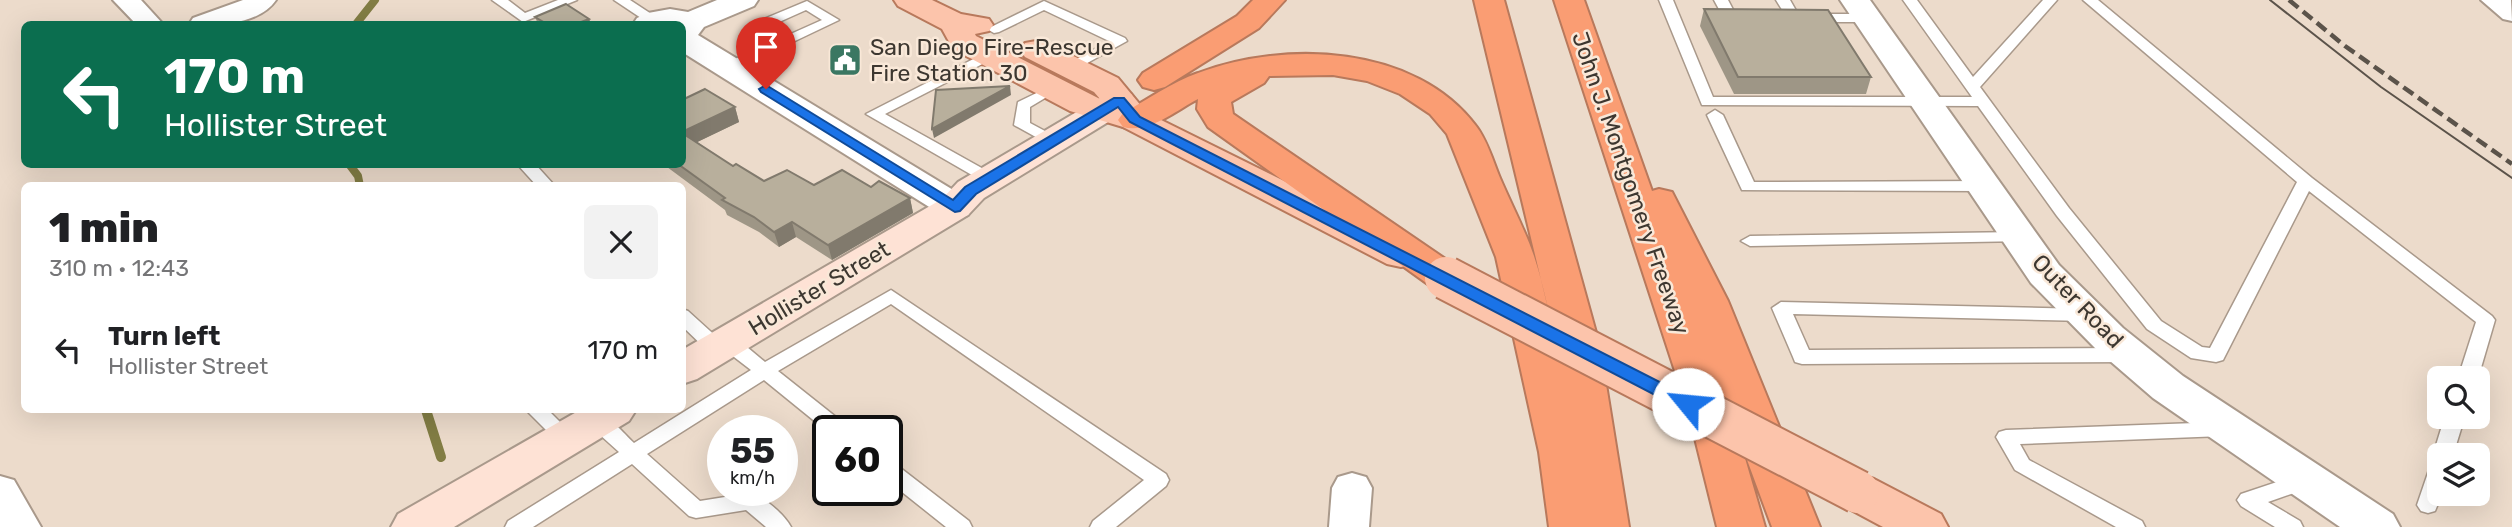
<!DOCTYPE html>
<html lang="en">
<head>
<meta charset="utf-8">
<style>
  body { margin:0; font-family:Rubik,sans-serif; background:#f2f2f2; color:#202124; height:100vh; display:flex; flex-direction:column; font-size:26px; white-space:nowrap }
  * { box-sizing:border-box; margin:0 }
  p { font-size:23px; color:#757577 }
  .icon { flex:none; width:38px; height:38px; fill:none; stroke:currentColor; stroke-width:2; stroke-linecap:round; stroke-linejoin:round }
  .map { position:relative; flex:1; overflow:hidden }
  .panel { position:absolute; left:21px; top:182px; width:665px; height:231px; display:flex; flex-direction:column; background:#fff; border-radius:10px; box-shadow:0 7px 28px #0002 }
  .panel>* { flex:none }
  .banner { position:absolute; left:21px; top:21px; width:665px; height:147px; border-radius:10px; box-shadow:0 7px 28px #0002; background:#0b6e4f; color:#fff; overflow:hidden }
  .tools { position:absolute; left:2427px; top:366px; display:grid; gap:14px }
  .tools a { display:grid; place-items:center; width:63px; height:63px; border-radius:10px; background:#fff; box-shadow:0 7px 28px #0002; font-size:35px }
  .speed { position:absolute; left:707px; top:415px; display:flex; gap:14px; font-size:35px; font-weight:700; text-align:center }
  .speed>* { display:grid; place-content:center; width:91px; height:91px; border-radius:50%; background:#fff; box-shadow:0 7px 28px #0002; line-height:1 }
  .speed small { font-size:18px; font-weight:400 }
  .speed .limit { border:4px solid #111; border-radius:10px; background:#fff; color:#111 }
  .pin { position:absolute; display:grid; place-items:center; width:60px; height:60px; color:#fff; margin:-72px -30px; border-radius:50% 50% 50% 0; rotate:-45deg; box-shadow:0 0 7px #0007 }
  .pin .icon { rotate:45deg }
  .me { position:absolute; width:77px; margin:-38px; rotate:298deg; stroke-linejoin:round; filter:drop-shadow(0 0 5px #0008) }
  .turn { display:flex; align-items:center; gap:24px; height:147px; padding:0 28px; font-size:32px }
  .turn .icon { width:91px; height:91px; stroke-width:2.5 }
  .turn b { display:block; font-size:49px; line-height:60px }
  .round { display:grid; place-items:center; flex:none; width:74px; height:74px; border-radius:10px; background:#f2f2f2 }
  .headline { display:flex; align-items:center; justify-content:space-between; height:119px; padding:0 28px }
  h1 { font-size:42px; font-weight:800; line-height:52px }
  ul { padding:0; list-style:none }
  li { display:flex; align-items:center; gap:21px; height:98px; padding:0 28px }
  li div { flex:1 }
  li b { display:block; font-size:26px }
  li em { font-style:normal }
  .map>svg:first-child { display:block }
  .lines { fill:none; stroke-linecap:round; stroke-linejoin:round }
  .stream-far1 { stroke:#827d44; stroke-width:8 }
  .stream { stroke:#827d44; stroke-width:10 }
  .service-casing { stroke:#a9998b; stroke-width:3 }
  .minor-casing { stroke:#a9998b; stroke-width:4 }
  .tertiary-casing { stroke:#a9998b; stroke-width:4 }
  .secondary-casing { stroke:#a9998b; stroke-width:4 }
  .primary-casing { stroke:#b8795c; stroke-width:4 }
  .motorway-casing { stroke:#b8795c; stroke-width:4 }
  .service { fill:#fff; fill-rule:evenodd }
  .minor { fill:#fff; fill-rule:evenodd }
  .tertiary { fill:#fff; fill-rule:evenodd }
  .secondary { fill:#fee2d5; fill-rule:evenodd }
  .primary { fill:#fcc4ab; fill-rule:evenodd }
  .motorway { fill:#fa9d73; fill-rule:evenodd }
  .tram { stroke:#5b534a; stroke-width:2 }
  .rail { stroke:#5b534a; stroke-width:4.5; stroke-dasharray:12 6; stroke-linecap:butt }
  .primary-bridge-casing { stroke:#b8795c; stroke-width:46; stroke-linecap:butt }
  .primary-bridge { stroke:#fcc4ab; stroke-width:42 }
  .wall { fill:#9e9686 }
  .shaded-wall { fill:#817a6d }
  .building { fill:#b8af9c; stroke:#817a6d; stroke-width:2 }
  .route { fill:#1a73e8; stroke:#114b97; stroke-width:2 }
  .labels { text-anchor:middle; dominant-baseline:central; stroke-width:5; stroke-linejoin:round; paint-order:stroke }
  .poi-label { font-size:23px; fill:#3d3730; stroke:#f9e8d8; text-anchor:start }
  .street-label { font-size:23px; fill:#3d3730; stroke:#f9e8d8 }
</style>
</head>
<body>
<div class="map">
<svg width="2512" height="527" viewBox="0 0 2512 527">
  <rect width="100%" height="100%" fill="#ecdbcb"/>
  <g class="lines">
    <path class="stream-far1" d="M356,24L375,0
      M349,164L358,176L360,186"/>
    <path class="stream" d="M426,410L441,457"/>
    <defs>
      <path id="service" d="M492,0H508L525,13L558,0H577L523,22Z
        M614,0H630L662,21L660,24H650Z
        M1659,0H1673L1713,97H1972L1903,0H1917L1973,77L2043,0H2057L1980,87L2069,208L2161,321L2202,347L2210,348L2297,182L2083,0H2098L2312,178L2492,316L2495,320L2478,378H2458L2476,322L2309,191L2223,360L2216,362L2191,358L2147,329L2057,216L1978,106L1702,105Z
        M1714,0H1728L1739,21L1737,24H1727Z
        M1776,0H1790L1798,14H1867L1874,18L1867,22H1794L1789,21Z
        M807,1L839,20L734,70H724L722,67L724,64L773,42L752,30V24ZM806,10L822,20L784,37L768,27Z
        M1044,1L1125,38L1127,41L1071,72L1064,68L1066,65L1109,41L1044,10L999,32L994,33L987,29Z
        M989,51L994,52L996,55L994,58L885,114L996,176L998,179L996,182H984L866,114Z
        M1053,85L1060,89L1030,107V123L1058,138L1060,141L1052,146L1014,125L1018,102Z
        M1715,110L1723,115L1754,182L1985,181L1993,186L1985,191L1742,190L1707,115Z
        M517,164H535L555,186H537Z
        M2020,232L2029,237L2026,241L1750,246L1741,241L1750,236Z
        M891,290L1166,474L1169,480L1166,486L1116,527H1090L1093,521L1144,480L891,304L778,371L846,425L849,430L828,432L764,380L647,454L700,501L750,493C764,497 784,514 791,527H766L746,510L696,518L689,516L632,464L533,527H505L508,521L619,452L589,425L586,420L589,415C606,410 622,432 634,443L751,370L725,350L717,354L710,353L682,326V309L688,311L720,340L728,336L735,337L765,362Z
        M1781,302L2086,309L2092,311L2095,315L2092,319L2086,321L1793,314L1809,350L2126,348L2133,350L2135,355L2133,360L2126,362L1802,364L1795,362L1793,357L1772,308Z
        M526,410H548L576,438L573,443L566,445L559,443Z
        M2445,416H2465L2453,455H2440V494H2442L2435,511L2428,513L2421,511L2417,505L2430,467L2436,460L2433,455Z
        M2223,422L2230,424L2233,429L2230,434L2223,436L2020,444L2029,460L2142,521L2145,527H2116L2015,470L1996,437L1999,432L2006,430Z
        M887,461L894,463L969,521L972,527H946L887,480Z
        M2304,473L2311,475L2314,481L2311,487L2268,502L2300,521L2303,527H2275L2241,506L2237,500L2241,494Z"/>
      <path id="minor" d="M113,0H141L163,24H136Z
        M243,0H276C259,25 216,26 189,24L193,18Z
        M2481,0H2511L2512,21L2503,19Z
        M1352,473L1366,477L1372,488L1369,527H1329L1332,488L1338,477Z
        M0,476L14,480L41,527H0Z"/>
      <path id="tertiary" d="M717,0H758L754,6L704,27L698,35L968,199L973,207L968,215L955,218L942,215L682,52V24H633L637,18L648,13L670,9L688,12Z
        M1840,0H1870L2059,265L2123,328L2183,376L2393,514L2400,527H2340L2153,398L2095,348L2031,283Z"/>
      <path id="secondary" d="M1119,91L1131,94L1136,101L1131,108L984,198L968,215L697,379L682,384V350L942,199L958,182L1107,94Z
        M580,410H636L629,421L454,527H391L398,514Z"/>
      <path id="primary" d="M894,0H932L961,14L989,19L993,25L989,31L975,34L976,36L1100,99L1094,92L1025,57L1020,50L1025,43L1036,41L1047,43L1118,78L1147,113L1415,246L1420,255L1415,264L1401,267L1387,264L1123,127L1070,111L953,49L942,29L898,6Z
        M1858,474L1874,479L1941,514L1948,527H1883L1842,505L1835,492L1842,479Z"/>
      <path id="motorway" d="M1253,0H1285L1259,28L1165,87L1154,90L1143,87L1138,80L1143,73L1237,16Z
        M1474,0H1504L1600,347L1629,527H1549L1539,452L1496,257L1447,134L1430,114L1400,94L1367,81L1333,75L1269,76L1264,83L1231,102L1233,114L1460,269L1465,278L1460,287L1446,291L1432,287L1208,127L1197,109L1198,99C1175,111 1149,134 1123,127L1118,120L1123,113C1147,100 1172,82 1198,73C1285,40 1416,45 1476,126C1487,140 1493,161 1500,178C1511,204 1525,230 1534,256C1545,289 1551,325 1560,359Z
        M1554,0H1584L1652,191L1659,189L1672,192L1728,301L1820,527H1772L1740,441L1765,527H1717L1689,414Z"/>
    </defs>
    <use href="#service" class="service-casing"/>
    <use href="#minor" class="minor-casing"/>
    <use href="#tertiary" class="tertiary-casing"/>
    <use href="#secondary" class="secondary-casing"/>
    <use href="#primary" class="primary-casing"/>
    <use href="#motorway" class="motorway-casing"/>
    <use href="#service" class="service"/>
    <use href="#minor" class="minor"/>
    <use href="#tertiary" class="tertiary"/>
    <use href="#secondary" class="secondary"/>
    <use href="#primary" class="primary"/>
    <use href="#motorway" class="motorway"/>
    <path class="tram" d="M2270,0L2381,87L2512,178"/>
    <path class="rail" d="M2289,0L2345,46L2512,164"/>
    <defs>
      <path id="primary-bridge" d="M1446,278L1858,492"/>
    </defs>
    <use href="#primary-bridge" class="primary-bridge-casing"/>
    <use href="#primary-bridge" class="primary-bridge"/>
  </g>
  <path class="wall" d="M1704,9L1871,77L1866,94H1734L1700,26Z
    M535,17L589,19L591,24H538Z
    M682,100L735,107L739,122L697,142L733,166L764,181L814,185L871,187L910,198L913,213L832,260L796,237L779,247L759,232L727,215L725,210L663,164H682Z"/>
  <path class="shaded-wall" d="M589,19L591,24H576Z
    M1010,86L1011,95L934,138L932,129Z
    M735,107L739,122L687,147L682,132Z
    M910,198L913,213L832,260L828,245Z
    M792,222L796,237L779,247L774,232Z"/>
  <path class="building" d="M566,4L589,19L576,24H547L535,17Z
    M1704,9L1828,10L1871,77H1738Z
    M1010,86L932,129V128L936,90Z
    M705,89L735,107L682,132V100Z
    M682,133L733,166L736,164L764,181L787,170L814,185L842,170L871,187L879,181L910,198L828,245L792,222L774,232L754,217L722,200L725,198L678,164H682Z"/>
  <path class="route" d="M766,85L953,200L965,187L1114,98H1124L1140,117L1695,400L1697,404L1695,409H1682L1130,122L1118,107L976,194L960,211L955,212L761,92L759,89Z"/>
  <defs>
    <symbol id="civic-square" viewBox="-11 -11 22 22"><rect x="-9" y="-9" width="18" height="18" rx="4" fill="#3b7762" stroke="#f9e8d8"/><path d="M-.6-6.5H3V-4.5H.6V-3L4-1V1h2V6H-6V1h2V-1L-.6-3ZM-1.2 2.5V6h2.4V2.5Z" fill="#fff"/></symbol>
  </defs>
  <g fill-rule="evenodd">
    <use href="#civic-square" x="826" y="41" width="38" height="38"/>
  </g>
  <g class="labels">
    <g class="poi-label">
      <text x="870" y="47">San Diego Fire-Rescue<tspan x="870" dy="26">Fire Station 30</tspan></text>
    </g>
    <g class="street-label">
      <text transform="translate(1631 183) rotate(71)">John J. Montgomery Freeway</text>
      <text transform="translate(819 288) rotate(-31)">Hollister Street</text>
      <text transform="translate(2078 301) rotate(46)">Outer Road</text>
    </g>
  </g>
</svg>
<div class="tools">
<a><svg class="icon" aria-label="search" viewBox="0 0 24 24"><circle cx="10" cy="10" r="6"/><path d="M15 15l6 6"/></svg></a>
<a><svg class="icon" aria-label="layers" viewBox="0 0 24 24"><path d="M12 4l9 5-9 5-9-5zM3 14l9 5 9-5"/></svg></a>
</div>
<div class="speed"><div>55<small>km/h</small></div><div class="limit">60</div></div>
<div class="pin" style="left:766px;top:89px;background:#d93025"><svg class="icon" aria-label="arrive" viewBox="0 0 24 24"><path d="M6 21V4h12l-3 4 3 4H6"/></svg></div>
<svg class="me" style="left:1688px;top:404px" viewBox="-20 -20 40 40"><circle r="19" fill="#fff"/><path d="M0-13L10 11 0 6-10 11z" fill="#1a73e8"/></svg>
<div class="banner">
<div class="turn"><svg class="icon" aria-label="left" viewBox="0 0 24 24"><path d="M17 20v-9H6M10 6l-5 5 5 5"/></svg><div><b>170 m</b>Hollister Street</div></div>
</div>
<section class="panel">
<div class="headline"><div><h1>1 min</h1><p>310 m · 12:43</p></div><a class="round"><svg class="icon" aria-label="close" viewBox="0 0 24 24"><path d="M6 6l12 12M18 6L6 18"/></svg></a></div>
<ul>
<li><svg class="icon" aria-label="left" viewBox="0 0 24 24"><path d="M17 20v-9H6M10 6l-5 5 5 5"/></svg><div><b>Turn left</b><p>Hollister Street</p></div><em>170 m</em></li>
</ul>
</section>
</div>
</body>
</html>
